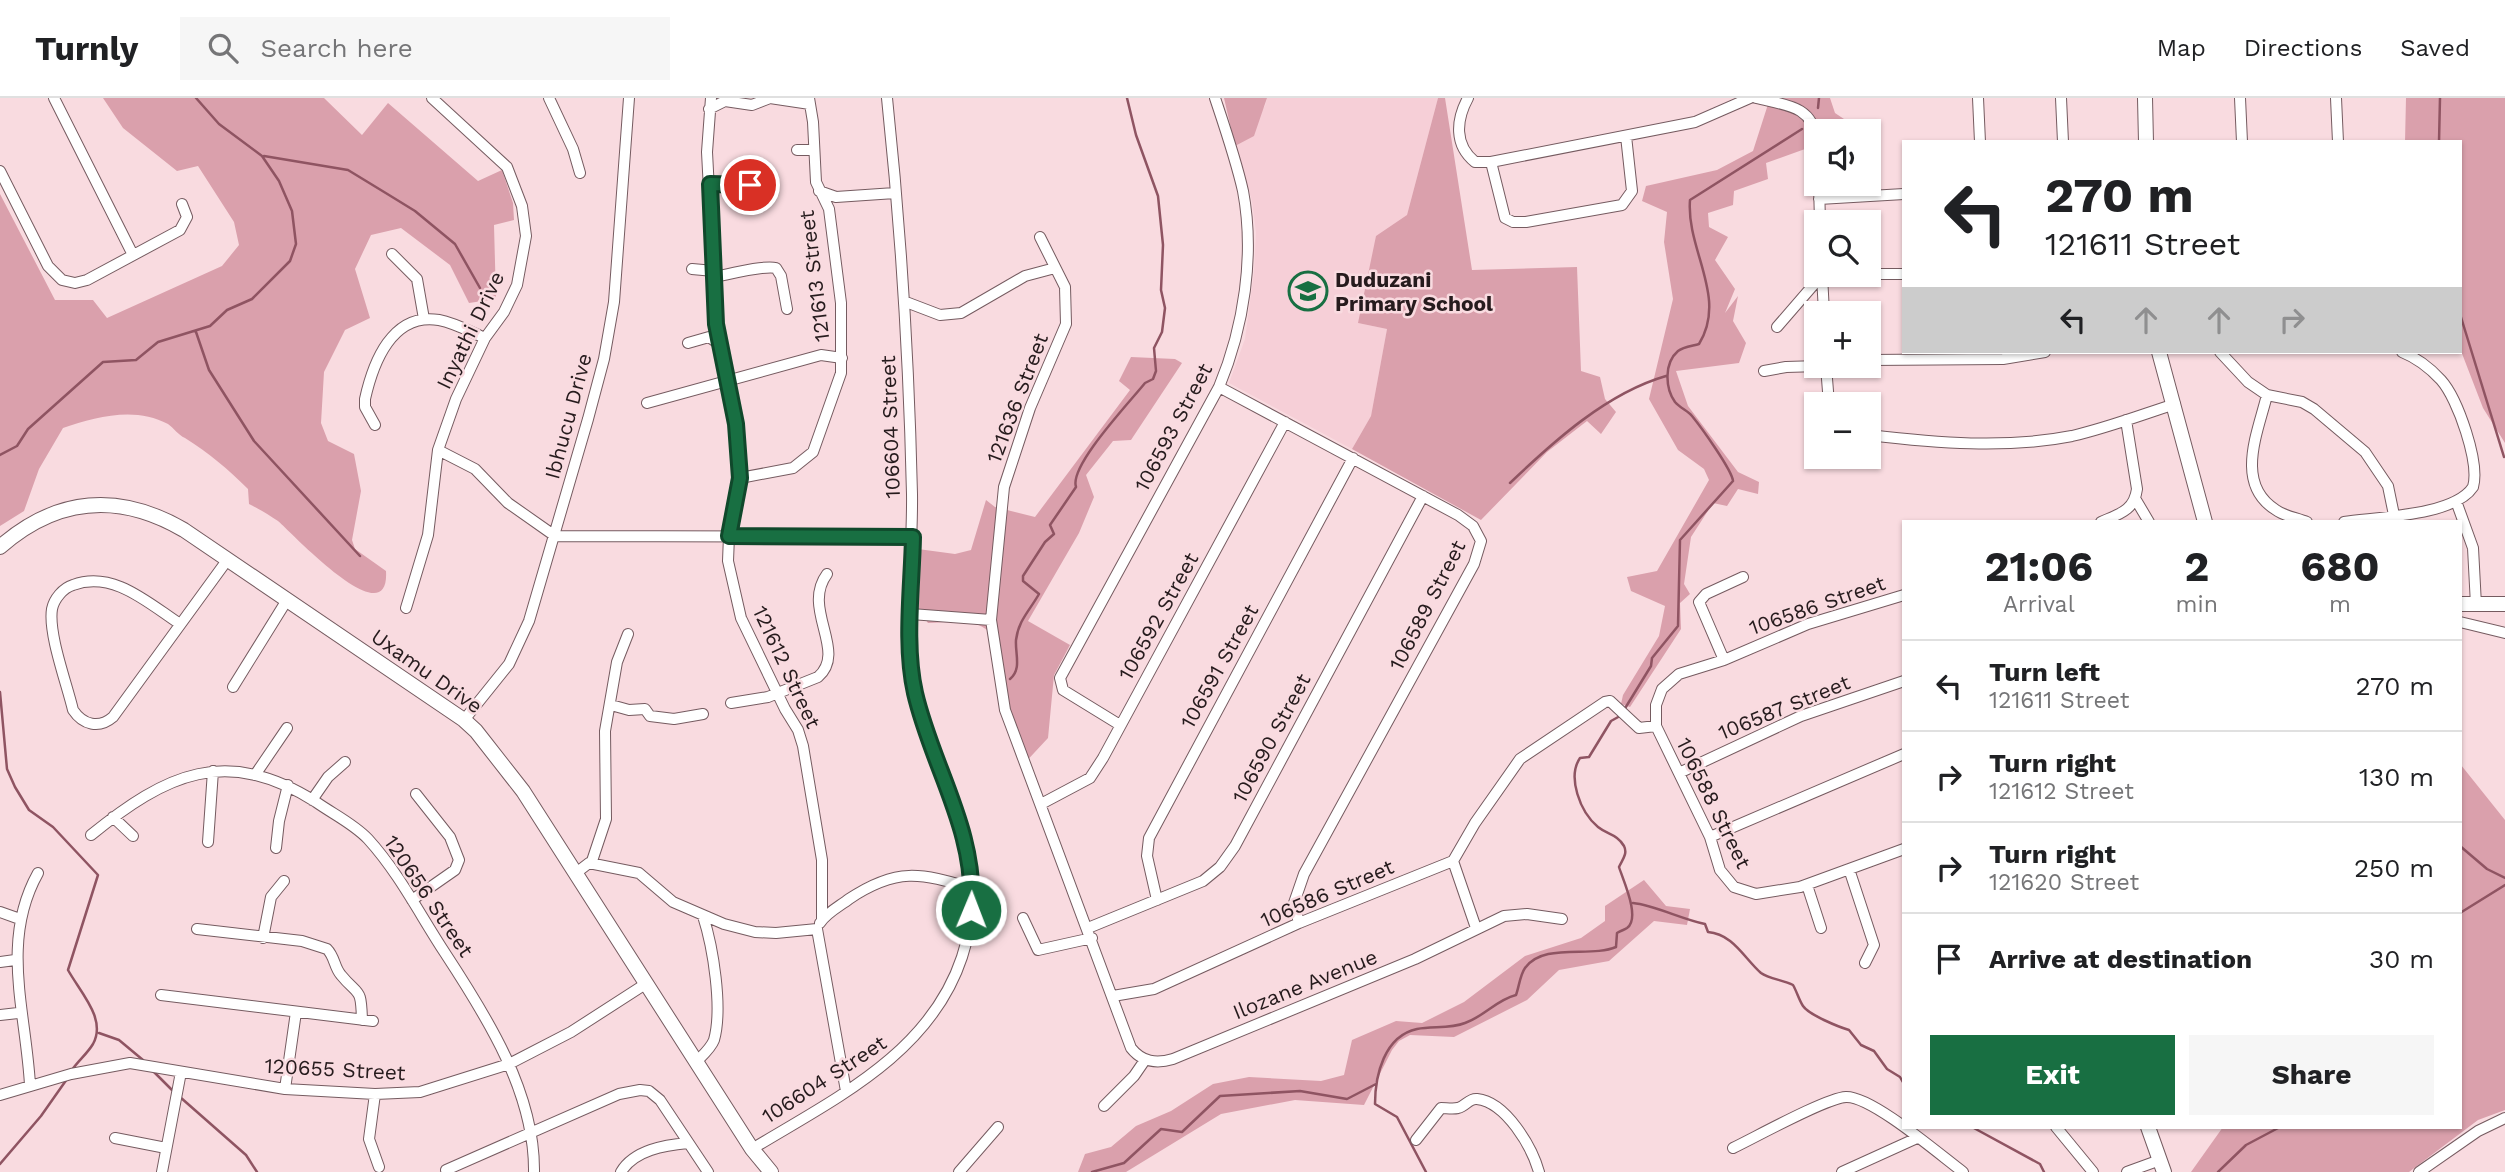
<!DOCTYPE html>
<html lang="en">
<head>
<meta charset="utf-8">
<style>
  body { margin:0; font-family:"Work Sans",sans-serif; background:#f6f6f6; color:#202124; height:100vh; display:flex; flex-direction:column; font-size:26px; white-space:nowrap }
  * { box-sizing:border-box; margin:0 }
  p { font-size:23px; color:#757577 }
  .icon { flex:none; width:38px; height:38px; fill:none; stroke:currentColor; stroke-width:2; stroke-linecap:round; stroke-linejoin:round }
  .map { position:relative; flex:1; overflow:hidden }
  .sheet { position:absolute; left:1902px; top:422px; width:560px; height:609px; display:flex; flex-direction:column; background:#fff; border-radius:0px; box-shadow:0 2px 5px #0004 }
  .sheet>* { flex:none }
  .top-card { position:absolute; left:1902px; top:42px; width:560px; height:214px; border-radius:0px; box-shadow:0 2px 5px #0004; background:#fff; color:#202124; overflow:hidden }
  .controls { position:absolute; left:1804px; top:21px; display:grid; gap:14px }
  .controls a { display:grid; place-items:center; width:77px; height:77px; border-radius:0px; background:#fff; box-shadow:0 2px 5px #0004; font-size:35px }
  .pin { position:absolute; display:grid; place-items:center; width:60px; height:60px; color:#fff; margin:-30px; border:4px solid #fff; border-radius:50%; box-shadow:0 2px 7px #0007 }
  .me { position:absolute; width:77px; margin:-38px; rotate:1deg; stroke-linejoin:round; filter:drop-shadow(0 0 5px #0008) }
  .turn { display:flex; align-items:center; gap:24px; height:147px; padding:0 28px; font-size:32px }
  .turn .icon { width:91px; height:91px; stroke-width:2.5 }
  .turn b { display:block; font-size:49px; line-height:60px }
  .lanes { display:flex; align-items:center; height:66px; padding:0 28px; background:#0003; justify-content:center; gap:35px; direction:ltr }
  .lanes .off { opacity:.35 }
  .eta { display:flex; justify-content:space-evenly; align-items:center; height:119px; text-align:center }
  .eta b { font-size:42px; font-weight:700; line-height:49px }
  .action { display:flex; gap:14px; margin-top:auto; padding:14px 28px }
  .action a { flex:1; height:80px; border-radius:0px; background:#186f42; color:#fff; font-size:28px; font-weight:700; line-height:80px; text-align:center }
  .action a+a { background:#f6f6f6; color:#202124 }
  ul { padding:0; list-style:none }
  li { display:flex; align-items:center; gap:21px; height:91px; padding:0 28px; border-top:2px solid #e0e0e0 }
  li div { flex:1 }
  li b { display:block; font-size:26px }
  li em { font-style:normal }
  header { display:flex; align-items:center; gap:42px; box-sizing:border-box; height:98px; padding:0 35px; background:#fff; border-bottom:2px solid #e0e0e0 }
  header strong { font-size:33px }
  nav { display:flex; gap:38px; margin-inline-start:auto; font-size:24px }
  .search { width:490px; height:63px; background:#f6f6f6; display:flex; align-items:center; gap:18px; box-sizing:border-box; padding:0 24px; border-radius:0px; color:#757577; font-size:26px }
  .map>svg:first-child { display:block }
  .built { fill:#f6cfd7 }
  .green { fill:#daa0ac }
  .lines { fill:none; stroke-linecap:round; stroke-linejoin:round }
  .stream { stroke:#8f5462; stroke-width:2.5 }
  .street-casing { stroke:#755b60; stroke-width:12 }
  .secondary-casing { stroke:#755b60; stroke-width:16 }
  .street { stroke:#fff; stroke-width:10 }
  .secondary { stroke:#fff; stroke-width:14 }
  .route-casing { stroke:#10482b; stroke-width:18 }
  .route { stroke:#186f42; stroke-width:12 }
  .labels { text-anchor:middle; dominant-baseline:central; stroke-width:5; stroke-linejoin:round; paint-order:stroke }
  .street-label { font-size:21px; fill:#261b1d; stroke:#f9dbe0 }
  .poi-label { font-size:21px; font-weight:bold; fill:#261b1d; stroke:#f9dbe0; text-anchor:start }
</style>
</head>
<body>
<header>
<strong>Turnly</strong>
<div class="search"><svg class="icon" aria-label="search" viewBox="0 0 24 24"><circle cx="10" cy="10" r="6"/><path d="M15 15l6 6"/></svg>Search here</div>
<nav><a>Map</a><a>Directions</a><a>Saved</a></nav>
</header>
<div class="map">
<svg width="2505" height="1074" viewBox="0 0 2505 1074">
  <rect width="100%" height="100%" fill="#f9dbe0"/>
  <path class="built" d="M1267,0H1438L1407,117L1358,225L1387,231L1371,318L1352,351L1229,285L1245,241L1254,174L1256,135L1252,103L1235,48L1265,8Z"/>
  <path class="green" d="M103,0H324L362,37L388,5L478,83L502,72L513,105L514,122L494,127L496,201L469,205L450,167L401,130L371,137L355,171L370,220L345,232L324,274L321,325L328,343L354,356L361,393L352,442L355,451L386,473C390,541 288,431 278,423C269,417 259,411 249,406L248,391C228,371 209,355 185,340C178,337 174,330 168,326C135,308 95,319 63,330L39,371L24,413L0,428V96L55,202H93L107,220L222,168L239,147L234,124L198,68L177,73L123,30Z
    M1224,0H1267L1254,38L1235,48Z
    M1438,0H1445L1472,172L1577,169L1581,273L1600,279L1605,301L1616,314L1601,336L1587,323L1547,354L1481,422L1352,351L1371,318L1387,231L1358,225L1376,138L1407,117Z
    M1770,0H1830L1835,15L1853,27V33H1816V57L1805,51L1766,65L1768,81L1734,93L1733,107L1708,115L1709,129L1728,139L1715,162L1735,191L1725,215L1738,198L1733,223L1746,245L1739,265L1676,273L1688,308L1738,374L1759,384L1758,396L1738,391L1727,408L1713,405L1691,439L1684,486L1690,496L1680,505L1681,531L1630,609L1621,606L1623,597L1659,538L1665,508L1631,493L1627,479L1657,473L1709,382L1704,371L1678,352L1649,301L1673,201L1664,144L1667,114L1642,103L1646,88L1717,72L1753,53Z
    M2406,0H2505V345L2483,310L2461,253L2460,44H2405Z
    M1131,259L1175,261L1182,265L1131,342L1113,343L1086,377L1094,399L1079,435L1028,523L1070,547L1054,577L1048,640L1021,669L989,534C974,519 948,525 928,525L916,509L918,451L955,456L971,452L986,402L995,409L1035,419L1130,292L1119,283Z
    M2461,667L2505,722V1012L2478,1022L2409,1074H2191L2223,1029H2460Z
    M1644,782L1666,808L1690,811L1687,827L1654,823L1609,863L1559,872L1527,902L1454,939L1410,937L1399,943L1392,952L1364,1007L1295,1002L1221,1016L1126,1074H1078L1085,1056L1111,1049L1136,1028L1171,1013L1213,986L1249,979L1321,983L1344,977L1352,942L1396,923L1422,925L1464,904L1525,858L1581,840L1605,823V808Z"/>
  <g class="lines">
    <path class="stream" d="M1818,10L1819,0
      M2439,44L2440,0
      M264,58L348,72L389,97L415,113L455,146L480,190
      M2460,216L2504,359
      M196,234L209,272L254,343L360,458
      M0,357L17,348L28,331L103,264L136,262L158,244L210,228L227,212L252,201L290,163L296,146L292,113L279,83L262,58L219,26L196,0
      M1510,385C1554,343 1607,295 1666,278
      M1010,581C1022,571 1015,556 1016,542C1018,523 1030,512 1039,496L1023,483V478L1045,444L1054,436L1050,427L1076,389C1069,368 1129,305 1145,285L1153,281L1156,273L1154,250L1162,234L1165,210L1161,192L1163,147L1158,98L1136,37L1127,0
      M0,594L7,671L15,689L29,712L53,729L98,777L68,872C80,894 107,921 93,946C87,956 78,963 72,972
      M1624,612L1651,568L1652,560L1678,528L1680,442L1733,383C1732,372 1701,329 1692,318C1688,313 1680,310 1675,304C1665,290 1664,265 1678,253C1683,249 1692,248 1699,246C1728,199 1686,152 1690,102L1802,31
      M2460,748L2487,771L2505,780
      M1633,805C1654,807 1681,821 1705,826L1708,834C1733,836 1744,860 1761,875C1769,881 1784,882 1793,887C1797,894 1799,902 1803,908C1809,917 1839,929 1849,932L1861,947L1874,953L1887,971L1900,979L1904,986
      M2460,815L2505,787
      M99,935L119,942L143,962
      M152,972L172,992
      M180,999L246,1057L257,1074
      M1972,1029L2040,1066L2044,1074
      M0,1066L41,1018L67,981
      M1092,1074L1124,1065L1161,1031L1182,1034L1220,998L1300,993L1347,1001L1376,986
      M1426,1074L1397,1019L1375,1006C1375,978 1384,938 1417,931C1433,928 1450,931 1465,925C1485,918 1496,902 1516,897C1519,889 1520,877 1525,870C1543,844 1591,860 1616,849L1617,835C1620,833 1624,832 1627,830C1641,820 1623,782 1619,769C1622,762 1628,756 1624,748C1617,736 1608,737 1598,729C1580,714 1567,679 1580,660L1589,659L1611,623L1620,618
      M2218,1074L2246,1047L2280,1029"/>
    <defs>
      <path id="street" d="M54,0L133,157
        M549,0L573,51L580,75
        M711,0L707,54L716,226L736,326L740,380L729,438L728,463L741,520L785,611L798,632L803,648L822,762V821
        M1468,0C1456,22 1454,47 1475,64H1491
        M1756,0C1784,7 1813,7 1816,41
        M1978,0L1980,44
        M2061,0L2063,44
        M2240,0L2242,44
        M2336,0L2338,44
        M709,11L725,3L752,7L770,0L810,6
        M1626,38L1632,93L1622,107L1526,124H1513L1505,120L1491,64L1695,24L1750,0
        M797,52H812
        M0,73L48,168L62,182L75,185L87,182L180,132L187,119L182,106
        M710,86L750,87
        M1819,86L1820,124
        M819,93L836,99L895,95
        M1819,101L1904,96
        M392,156L417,181L424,221
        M692,171L714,173
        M1869,176H1904
        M1822,177L1824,215
        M715,179C730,176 764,167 776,170L781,178L787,211
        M906,204L940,217L961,215L1025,178L1055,170
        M1777,229L1822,177
        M688,245L709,239L719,246
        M2220,254L2248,284L2267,297L2302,304L2314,311L2365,354L2388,388L2394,417
        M1869,262L2003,261L2045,254
        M1826,268L1829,306
        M1764,273L1786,269L1819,268
        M1219,289L1458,417L1473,428L1481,443L1474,466L1304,776L1294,805L1299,825
        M2267,297C2258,334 2234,386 2276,412C2284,418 2297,420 2307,424
        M647,305L821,257L842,260
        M375,327L365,309V301C373,265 392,214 439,222C455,225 471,234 485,240
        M1869,337C1936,345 2006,351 2072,338C2107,330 2141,317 2175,306
        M438,352L475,371L508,405L555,438L913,439
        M740,380L793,370L813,354L841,275V205L829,111L816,84L813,24L809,0
        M2136,402L2149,424
        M2456,403L2473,450L2476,507
        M2101,424C2119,416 2134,413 2137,391L2126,322
        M2344,424C2377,419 2454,418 2473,389C2480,365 2458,301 2441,282C2430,270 2417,260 2402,254
        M1904,497L1808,526L1724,562L1679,576L1662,591L1656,607V628L1710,739L1720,772L1734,789L1756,796L1800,789L1904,751
        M406,510L428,437L438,352L456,301L485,240L504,214L517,187L526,138L522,108L507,69L432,0
        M911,516L991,522L1005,612L1014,636L1131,950C1142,964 1156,966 1173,961L1415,861L1504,818L1527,816L1562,821
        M991,522L1004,389L1030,310L1066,226L1065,189L1040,139
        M2460,524L2505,535
        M180,526C148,505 113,472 73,487C63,490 54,501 52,511C48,536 67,586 73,612C83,627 99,631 113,619L228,461
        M1724,562L1699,504L1706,496L1743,479
        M233,589L287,502
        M731,605L768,599L818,579C848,553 801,511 827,476
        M611,607L629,612L645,611L650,618L674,621L703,616
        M464,622L509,566L529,523L588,321L604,261L614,204L629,0
        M1120,627L1063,592L1060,580L1219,289C1244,229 1255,157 1243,93C1236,62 1225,30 1215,0
        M1679,675L1801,618L1904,583
        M255,677L287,630
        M312,702L328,679L345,664
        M1041,706L1090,680L1103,660L1285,324
        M113,719L133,738
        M91,737C166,676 226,647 316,704C333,716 354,726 368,741C399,775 420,817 445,855C487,919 535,995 534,1074
        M1710,739L1904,656
        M208,744L213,673
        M276,750L279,723L288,687
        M1453,763L1476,830
        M591,766L606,721L605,633L617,564L628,536
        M1849,771L1874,847L1865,865
        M576,775L589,765L639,775L673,804L724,826L755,834L776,835L817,831
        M1807,787L1821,830
        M412,802L455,772L459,762L450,739L416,696
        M1157,802L1147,758L1149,740L1353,360
        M0,814L17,820
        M1023,820L1038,852L1092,840
        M820,825C826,815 840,808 849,801C897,769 920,775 972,790
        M1088,830L1203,783L1220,769L1235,748L1423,398
        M197,831L302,843L327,851C335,859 334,869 341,877C359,899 361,888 362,922
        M817,831L846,993
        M263,840L271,799L284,783
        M0,864L15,862
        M161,897L373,923
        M1113,898L1154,891L1299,825L1453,763L1475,725L1520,661L1605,604L1610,603L1639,630L1656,628
        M0,917L18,915
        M697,963C703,957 711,950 714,942C723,910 713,849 703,818
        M30,987C26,914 0,843 38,775
        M285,991L296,914
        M375,996L369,1041L379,1069
        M0,997L71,976L130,965L285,991L375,996L420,994L509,966L571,934L647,885
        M1104,1008L1134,978L1145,962
        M2056,1029L2093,1074
        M115,1040L166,1050
        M1416,1042L1441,1010C1446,1010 1453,1011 1458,1010C1466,1008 1469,1000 1477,1001C1506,1004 1532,1049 1539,1074
        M1733,1050C1756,1039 1826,1000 1846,999C1872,998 1940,1057 1963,1074
        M752,1051C834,1001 930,956 962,859C995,760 935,686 915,594C902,533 913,459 912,396C909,264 901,132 887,0
        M446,1072L619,996L640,992L649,993L660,1002L708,1074
        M162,1074L181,974
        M621,1074C634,1052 665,1047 688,1045
        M959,1074L998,1029
        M1842,1074L1917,1040
        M2127,1074L2160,1062
        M2419,1074L2478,1033L2505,1020"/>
      <path id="secondary" d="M2145,0L2146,44
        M2159,254L2205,424
        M0,449C57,399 119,394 184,432L464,622L476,633L523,693L752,1051L771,1074
        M2460,506H2505
        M2148,1029L2164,1074"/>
    </defs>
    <use href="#street" class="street-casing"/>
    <use href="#secondary" class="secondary-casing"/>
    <use href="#street" class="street"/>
    <use href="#secondary" class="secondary"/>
  </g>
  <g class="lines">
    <defs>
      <path id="route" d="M750,87L710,86L716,226L736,326L740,380L729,438L913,439C912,489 904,546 915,595C932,669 977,733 971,812"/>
    </defs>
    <use href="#route" class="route-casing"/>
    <use href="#route" class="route"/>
  </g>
  <defs>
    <symbol id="school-ring" viewBox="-11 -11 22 22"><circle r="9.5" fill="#f9dbe0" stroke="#186f42" stroke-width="1.5"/><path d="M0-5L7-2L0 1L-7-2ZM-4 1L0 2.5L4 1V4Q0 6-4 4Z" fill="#186f42"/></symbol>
  </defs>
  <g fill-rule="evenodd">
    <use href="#school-ring" x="1286" y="171" width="44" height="44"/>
  </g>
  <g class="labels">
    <g class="street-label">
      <text transform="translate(814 178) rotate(-97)">121613 Street</text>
      <text transform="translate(470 232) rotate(-64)">Inyathi Drive</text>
      <text transform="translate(1017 300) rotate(-69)">121636 Street</text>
      <text transform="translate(568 318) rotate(-75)">Ibhucu Drive</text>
      <text transform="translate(890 329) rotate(-92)">106604 Street</text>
      <text transform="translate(1173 329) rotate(-62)">106593 Street</text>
      <text transform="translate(1427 507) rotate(-63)">106589 Street</text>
      <text transform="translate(1817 507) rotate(-19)">106586 Street</text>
      <text transform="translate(1158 518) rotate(-61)">106592 Street</text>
      <text transform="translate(1219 568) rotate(-61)">106591 Street</text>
      <text transform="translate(787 569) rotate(65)">121612 Street</text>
      <text transform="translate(427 573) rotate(35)">Uxamu Drive</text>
      <text transform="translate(1784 609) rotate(-22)">106587 Street</text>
      <text transform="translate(1271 640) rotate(-62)">106590 Street</text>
      <text transform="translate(1714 705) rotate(64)">106588 Street</text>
      <text transform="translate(1327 795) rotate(-23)">106586 Street</text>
      <text transform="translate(429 798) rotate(56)">120656 Street</text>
      <text transform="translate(1305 886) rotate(-22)">Ilozane Avenue</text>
      <text transform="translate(335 971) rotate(3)">120655 Street</text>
      <text transform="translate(824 981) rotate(-33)">106604 Street</text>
    </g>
    <g class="poi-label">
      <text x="1335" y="181">Duduzani<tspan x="1335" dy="24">Primary School</tspan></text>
    </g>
  </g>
</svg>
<div class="controls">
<a><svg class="icon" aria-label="sound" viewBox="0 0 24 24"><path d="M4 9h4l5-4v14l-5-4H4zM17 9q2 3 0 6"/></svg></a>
<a><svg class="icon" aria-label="search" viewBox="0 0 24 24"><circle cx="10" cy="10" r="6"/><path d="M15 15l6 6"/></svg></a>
<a>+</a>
<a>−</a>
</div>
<div class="pin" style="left:750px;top:87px;background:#d93025"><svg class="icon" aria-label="arrive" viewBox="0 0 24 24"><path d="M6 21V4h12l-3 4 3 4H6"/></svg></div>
<svg class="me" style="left:971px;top:812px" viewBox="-20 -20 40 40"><circle r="17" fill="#186f42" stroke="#fff" stroke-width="3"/><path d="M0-11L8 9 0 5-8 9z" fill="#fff"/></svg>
<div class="top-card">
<div class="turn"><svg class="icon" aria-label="left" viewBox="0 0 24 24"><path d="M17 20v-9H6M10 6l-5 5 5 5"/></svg><div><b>270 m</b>121611 Street</div></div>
<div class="lanes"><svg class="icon" aria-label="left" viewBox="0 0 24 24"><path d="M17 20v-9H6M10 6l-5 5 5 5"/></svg><svg class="icon off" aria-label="ahead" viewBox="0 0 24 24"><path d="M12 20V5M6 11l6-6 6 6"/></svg><svg class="icon off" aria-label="ahead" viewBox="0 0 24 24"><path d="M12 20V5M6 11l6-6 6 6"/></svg><svg class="icon off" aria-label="right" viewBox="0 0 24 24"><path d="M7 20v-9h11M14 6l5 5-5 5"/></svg></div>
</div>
<section class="sheet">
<div class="eta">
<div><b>21:06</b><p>Arrival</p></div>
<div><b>2</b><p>min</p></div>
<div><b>680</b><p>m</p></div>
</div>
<ul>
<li><svg class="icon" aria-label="left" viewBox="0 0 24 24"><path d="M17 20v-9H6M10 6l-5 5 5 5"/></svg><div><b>Turn left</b><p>121611 Street</p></div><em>270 m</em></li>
<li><svg class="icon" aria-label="right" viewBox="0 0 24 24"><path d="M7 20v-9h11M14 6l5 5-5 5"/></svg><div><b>Turn right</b><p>121612 Street</p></div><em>130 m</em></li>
<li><svg class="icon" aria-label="right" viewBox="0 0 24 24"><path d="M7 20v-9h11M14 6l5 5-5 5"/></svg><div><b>Turn right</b><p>121620 Street</p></div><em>250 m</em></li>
<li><svg class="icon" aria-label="arrive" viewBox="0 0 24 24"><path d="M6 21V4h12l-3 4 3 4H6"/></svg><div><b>Arrive at destination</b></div><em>30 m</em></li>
</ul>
<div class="action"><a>Exit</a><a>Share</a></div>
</section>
</div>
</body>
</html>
